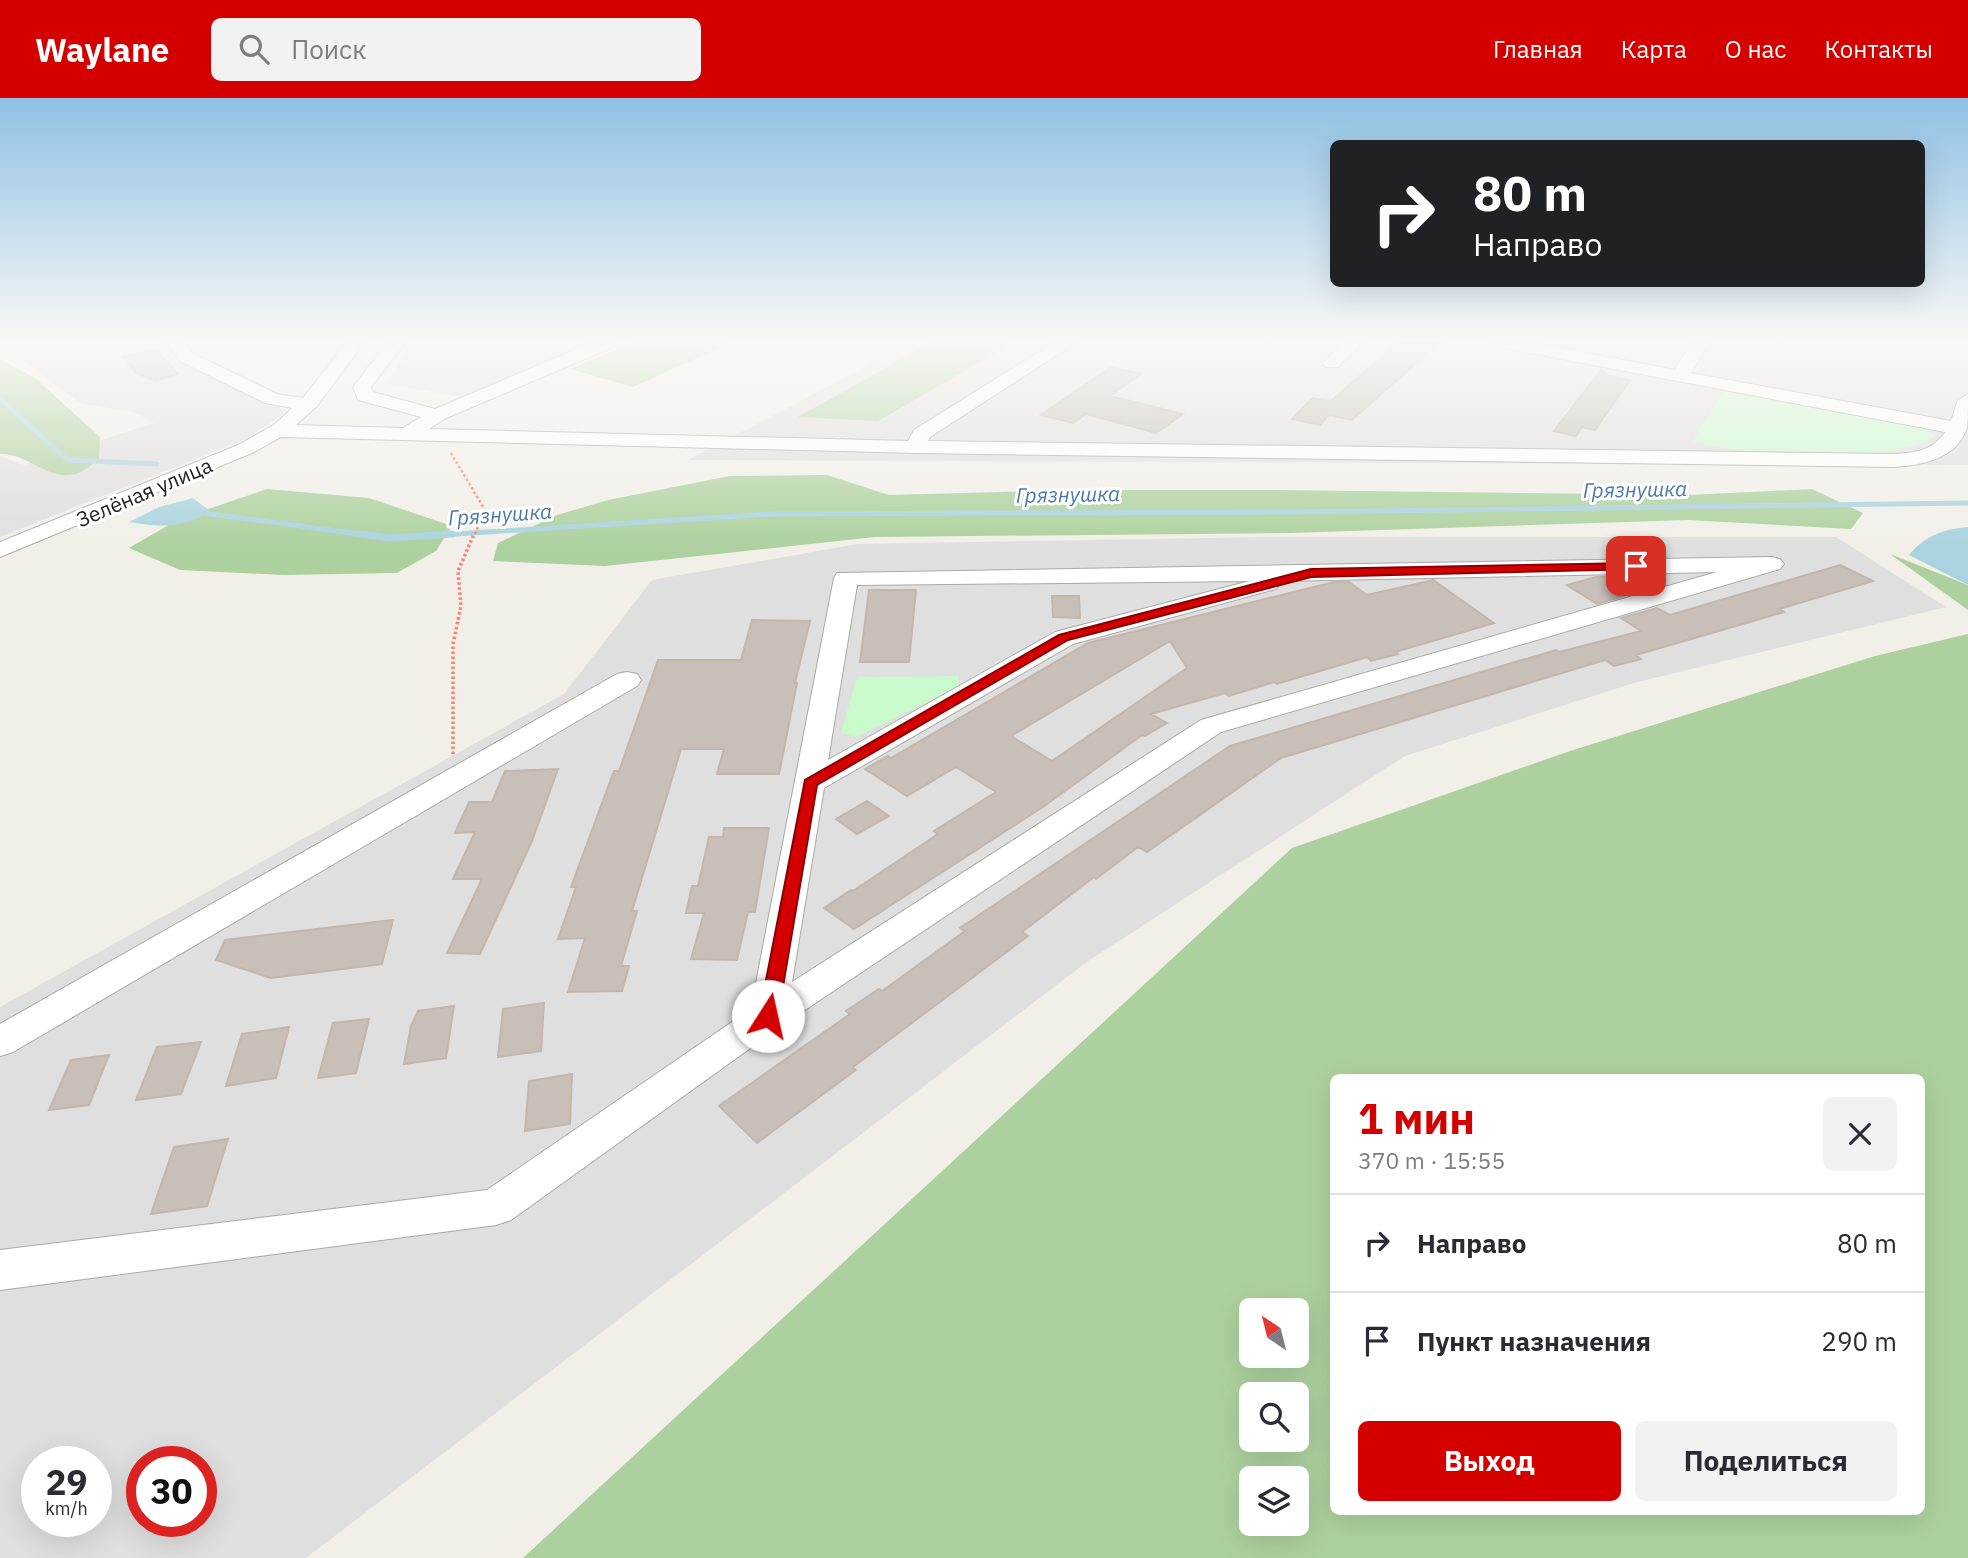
<!DOCTYPE html>
<html lang="ru">
<head>
<meta charset="utf-8">
<style>
  body { margin:0; font-family:"IBM Plex Sans",sans-serif; background:#f2f2f3; color:#2b2b33; height:100vh; display:flex; flex-direction:column; font-size:26px; white-space:nowrap }
  * { box-sizing:border-box; margin:0 }
  p { font-size:23px; color:#7c7c81 }
  .icon { flex:none; width:38px; height:38px; fill:none; stroke:currentColor; stroke-width:2; stroke-linecap:round; stroke-linejoin:round }
  .map { position:relative; flex:1; overflow:hidden }
  .side { position:absolute; left:1330px; top:976px; width:595px; height:441px; display:flex; flex-direction:column; background:#fff; border-radius:10px; box-shadow:0 7px 28px #0002 }
  .side>* { flex:none }
  .top-card { position:absolute; left:1330px; top:42px; width:595px; height:147px; border-radius:10px; box-shadow:0 7px 28px #0002; background:#202124; color:#fff; overflow:hidden }
  .needle { width:46px; rotate:325deg }
  .tools { position:absolute; left:1239px; top:1200px; display:grid; gap:14px }
  .tools a { display:grid; place-items:center; width:70px; height:70px; border-radius:10px; background:#fff; box-shadow:0 7px 28px #0002; font-size:35px }
  .speed { position:absolute; left:21px; top:1348px; display:flex; gap:14px; font-size:35px; font-weight:700; text-align:center }
  .speed>* { display:grid; place-content:center; width:91px; height:91px; border-radius:50%; background:#fff; box-shadow:0 7px 28px #0002; line-height:1 }
  .speed small { font-size:18px; font-weight:400 }
  .speed .limit { border:10px solid #d22; background:#fff; color:#111 }
  .pin { position:absolute; display:grid; place-items:center; width:60px; height:60px; color:#fff; margin:-30px; border-radius:14px; box-shadow:0 4px 10px #0006 }
  .me { position:absolute; width:77px; margin:-38px; rotate:10deg; stroke-linejoin:round; filter:drop-shadow(0 0 5px #0008) }
  .turn { display:flex; align-items:center; gap:24px; height:147px; padding:0 28px; font-size:32px }
  .turn .icon { width:91px; height:91px; stroke-width:2.5 }
  .turn b { display:block; font-size:49px; line-height:60px }
  .round { display:grid; place-items:center; flex:none; width:74px; height:74px; border-radius:10px; background:#f2f2f3 }
  .overview { display:flex; align-items:center; justify-content:space-between; height:119px; padding:0 28px }
  h1 { font-size:42px; font-weight:800; line-height:52px; color:#d40000 }
  .button { display:flex; gap:14px; margin-top:auto; padding:14px 28px }
  .button a { flex:1; height:80px; border-radius:10px; background:#d40000; color:#fff; font-size:28px; font-weight:800; line-height:80px; text-align:center }
  .button a+a { background:#f2f2f3; color:#2b2b33 }
  ul { padding:0; list-style:none }
  li { display:flex; align-items:center; gap:21px; height:98px; padding:0 28px; border-top:2px solid #e1e1e2 }
  li div { flex:1 }
  li b { display:block; font-size:26px }
  li em { font-style:normal }
  header { display:flex; align-items:center; gap:42px; box-sizing:border-box; height:98px; padding:0 35px; background:#d40000; color:#fff }
  header strong { font-size:33px }
  nav { display:flex; gap:38px; margin-inline-start:auto; font-size:24px }
  .search { width:490px; height:63px; background:#f2f2f3; display:flex; align-items:center; gap:18px; box-sizing:border-box; padding:0 24px; border-radius:10px; color:#7c7c81; font-size:26px }
  .map>svg:first-child { display:block }
  .residential { fill:#e0dfdf; fill-rule:evenodd }
  .forest { fill:#add19e; fill-rule:evenodd }
  .park { fill:#c8facc }
  .water { fill:#aad3df }
  .lines { fill:none; stroke-linecap:round; stroke-linejoin:round }
  .stream-far1 { stroke:#aad3df; stroke-width:5 }
  .stream { stroke:#aad3df; stroke-width:7 }
  .building { fill:#c7bfb8; stroke:#c4b6ab; stroke-width:2; fill-rule:evenodd }
  .minor-casing { stroke:#a9a9a9; stroke-width:2 }
  .path-far1 { stroke:#fa8072; stroke-width:2.5; stroke-dasharray:2.5 2.5; stroke-linecap:butt }
  .path { stroke:#fa8072; stroke-width:3.5; stroke-dasharray:2.5 2.5; stroke-linecap:butt }
  .minor { fill:#fff; fill-rule:evenodd }
  .route { fill:#d40000; stroke:#8a0000; stroke-width:2 }
  .labels { text-anchor:middle; dominant-baseline:central; stroke-width:6; stroke-linejoin:round; paint-order:stroke }
  .far-water-label { font-size:21px; font-style:italic; fill:#4a7aab; stroke:#fff }
  .far-street-label { font-size:21px; fill:#222; stroke:#fff }
</style>
</head>
<body>
<header>
<strong>Waylane</strong>
<div class="search"><svg class="icon" aria-label="search" viewBox="0 0 24 24"><circle cx="10" cy="10" r="6"/><path d="M15 15l6 6"/></svg>Поиск</div>
<nav><a>Главная</a><a>Карта</a><a>О нас</a><a>Контакты</a></nav>
</header>
<div class="map">
<svg width="1968" height="1460" viewBox="0 0 1968 1460">
  <rect width="100%" height="100%" fill="#f2efe9"/>
  <path class="residential" d="M159,245L168,258L287,313L250,339L0,439V358L24,367L154,325L134,314L80,305L0,245Z
    M412,245H591L463,299L385,286Z
    M911,245H1968V367L688,362Z
    M1266,439H1836L1946,509L1634,585L1405,658L1088,863L306,1460H0V909L564,596L652,482L858,446ZM37,1363H96V1423H37ZM142,1363H201V1423H142Z"/>
  <path class="forest" d="M632,245H730L633,289L570,271Z
    M930,245H1013L878,323L798,319Z
    M0,261L35,280L100,339L99,361C93,365 87,371 81,374C50,387 28,354 0,356Z
    M827,377L889,397L1071,392H1277L1688,397L1812,391L1863,415L1851,431L1688,422L1290,435L875,439L605,468L493,463L498,445L557,417L608,402L730,378Z
    M267,391L369,400L452,428L436,453L397,475L284,477L180,472L129,450L179,421Z
    M1890,456L1968,487V512Z
    M1968,536V1460H523L1292,750L1570,653L1875,558ZM1922,980V1414H1334V980ZM1251,1213H1297V1258H1251ZM1251,1297H1297V1342H1251ZM1251,1381H1297V1426H1251Z"/>
  <path class="park" d="M1725,292L1898,323L1919,328L1934,337C1917,361 1793,358 1761,355C1738,352 1715,348 1692,344Z
    M958,578L959,588L856,639L841,635L857,579Z"/>
  <path class="water" d="M193,400L210,413C186,431 157,429 129,424L159,409Z
    M1968,429V487L1909,457C1925,438 1943,431 1968,429Z"/>
  <g class="lines">
    <path class="stream-far1" d="M0,301L68,362L157,366
      M196,414L374,438
      M424,438L772,416L1293,414L1968,405"/>
    <path class="stream" d="M361,436L390,440L452,436"/>
  </g>
  <path class="building" d="M1398,245H1439L1352,322L1329,317L1320,327L1292,321L1313,300L1331,303Z
    M156,252L178,276L155,283L136,275L123,259Z
    M1111,269L1141,276L1110,298L1183,316L1156,335L1086,316L1073,325L1041,317Z
    M1601,272L1609,278L1630,282L1595,332L1582,329L1576,338L1554,333Z
    M1840,467L1873,483L1779,511L1784,514L1636,557L1641,561L1614,568L1605,562L1281,660L1147,754L1138,749L1096,781L1094,779L1022,834L1028,838L853,969L856,972L757,1045L719,1008L850,916L846,913L879,891L882,893L965,833L960,830L1230,648L1556,552L1559,554L1641,533L1621,520L1657,510L1670,517Z
    M1596,479H1607L1633,495L1597,506L1567,487Z
    M1433,482L1494,525L1395,554L1398,556L1371,563L1367,559L1277,586L1274,584L1229,598L1225,595L1151,616L1167,625L1145,638L1142,637L1043,709L854,831L824,810L851,792L853,793L938,736L934,733L996,694L956,669L907,698L865,671L888,658L891,660L1088,545L1334,484H1349L1367,497ZM1170,543L1187,570L1052,663L1011,638Z
    M869,492H916L909,564H860Z
    M1052,498H1079L1080,520L1053,519Z
    M752,522L810,523L795,585H797L779,676H717L724,651H681L632,813H637L621,868H629L622,893L568,894L585,840L558,841L576,789H571L614,673H619L658,562H741Z
    M558,671L532,743L480,856L447,855L482,781H453L475,734L455,735L469,704H492L505,673Z
    M867,703L889,718L857,736L836,721Z
    M724,730H769L755,814H748L737,862L691,861L704,815H686L692,788H698L709,739H723Z
    M393,822L382,866L271,880L216,862L225,842Z
    M544,905L541,953L498,959L503,911Z
    M454,908L446,960L404,966L411,928L418,913Z
    M369,921L356,975L318,980L333,925Z
    M289,929L276,980L226,988L242,936Z
    M201,944L181,996L136,1002L157,949Z
    M109,957L89,1007L49,1012L71,962Z
    M572,976L570,1026L525,1033L529,983Z
    M228,1041L207,1108L151,1116L174,1049Z"/>
  <g class="lines">
    <defs>
      <path id="minor" d="M167,245H185L192,255L277,296L303,300L346,245H364L317,308L296,327L403,330L421,319L358,302L353,289L387,245H405L371,289L373,294L435,311L591,245H616L613,249L444,321L429,331L908,343L914,332L1053,245H1075L930,339L928,343L1894,356C1914,355 1933,353 1945,334L1504,250L1495,245H1534L1675,272L1691,245H1709L1691,275L1951,323L1958,302L1968,296C1968,306 1968,320 1967,330C1956,361 1923,367 1894,369L916,355L281,339L252,355L0,459V444L238,347L274,327L292,310L265,305L180,263Z
        M1343,245H1362L1338,269H1326L1323,265Z
        M1772,459L1780,461L1784,466L1780,471L1221,634L781,928L511,1122L496,1127L0,1192V1152L487,1092L751,911L834,480L837,475ZM1717,474L1201,622L792,884L824,690L1073,546L1276,491L1279,486L1277,483ZM1250,483L1055,534L828,662L857,487Z
        M627,574L637,576L641,582L637,588L13,954L0,958V926L617,576Z"/>
    </defs>
    <use href="#minor" class="minor-casing"/>
    <path class="path-far1" d="M451,355L485,412L474,438"/>
    <path class="path" d="M453,656V546L461,508L458,473L474,436"/>
    <use href="#minor" class="minor"/>
  </g>
  <linearGradient id="sky" x2="0" y2="1"><stop stop-color="#8fc0e4"/><stop offset="0.54" stop-color="#f9f8f5"/><stop offset="1" stop-color="#f9f8f5" stop-opacity="0"/></linearGradient>
  <rect width="1968" height="450" fill="url(#sky)"/>
  <path class="route" d="M1636,465L1642,468L1640,471L1311,479L1068,542L817,687L778,918L775,923H762L759,918L805,682L1059,537L1311,471Z"/>
  <g class="labels">
    <g class="far-water-label">
      <text transform="translate(1635 391) rotate(-1)">Грязнушка</text>
      <text transform="translate(1068 396) rotate(-1)">Грязнушка</text>
      <text transform="translate(500 416) rotate(-4)">Грязнушка</text>
    </g>
    <g class="far-street-label">
      <text transform="translate(144 394) rotate(-23)">Зелёная улица</text>
    </g>
  </g>
</svg>
<div class="tools">
<a><svg class="needle" viewBox="-14 -14 28 28"><path d="M0-13l5 13h-10z" fill="#e53935"/><path d="M0 13l5-13h-10z" fill="#7c7c81"/></svg></a>
<a><svg class="icon" aria-label="search" viewBox="0 0 24 24"><circle cx="10" cy="10" r="6"/><path d="M15 15l6 6"/></svg></a>
<a><svg class="icon" aria-label="layers" viewBox="0 0 24 24"><path d="M12 4l9 5-9 5-9-5zM3 14l9 5 9-5"/></svg></a>
</div>
<div class="speed"><div>29<small>km/h</small></div><div class="limit">30</div></div>
<div class="pin" style="left:1636px;top:468px;background:#d93025"><svg class="icon" aria-label="arrive" viewBox="0 0 24 24"><path d="M6 21V4h12l-3 4 3 4H6"/></svg></div>
<svg class="me" style="left:768px;top:918px" viewBox="-20 -20 40 40"><circle r="19" fill="#fff"/><path d="M0-13L10 11 0 6-10 11z" fill="#d40000"/></svg>
<div class="top-card">
<div class="turn"><svg class="icon" aria-label="right" viewBox="0 0 24 24"><path d="M7 20v-9h11M14 6l5 5-5 5"/></svg><div><b>80 m</b>Направо</div></div>
</div>
<section class="side">
<div class="overview"><div><h1>1 мин</h1><p>370 m · 15:55</p></div><a class="round"><svg class="icon" aria-label="close" viewBox="0 0 24 24"><path d="M6 6l12 12M18 6L6 18"/></svg></a></div>
<ul>
<li><svg class="icon" aria-label="right" viewBox="0 0 24 24"><path d="M7 20v-9h11M14 6l5 5-5 5"/></svg><div><b>Направо</b></div><em>80 m</em></li>
<li><svg class="icon" aria-label="arrive" viewBox="0 0 24 24"><path d="M6 21V4h12l-3 4 3 4H6"/></svg><div><b>Пункт назначения</b></div><em>290 m</em></li>
</ul>
<div class="button"><a>Выход</a><a>Поделиться</a></div>
</section>
</div>
</body>
</html>
